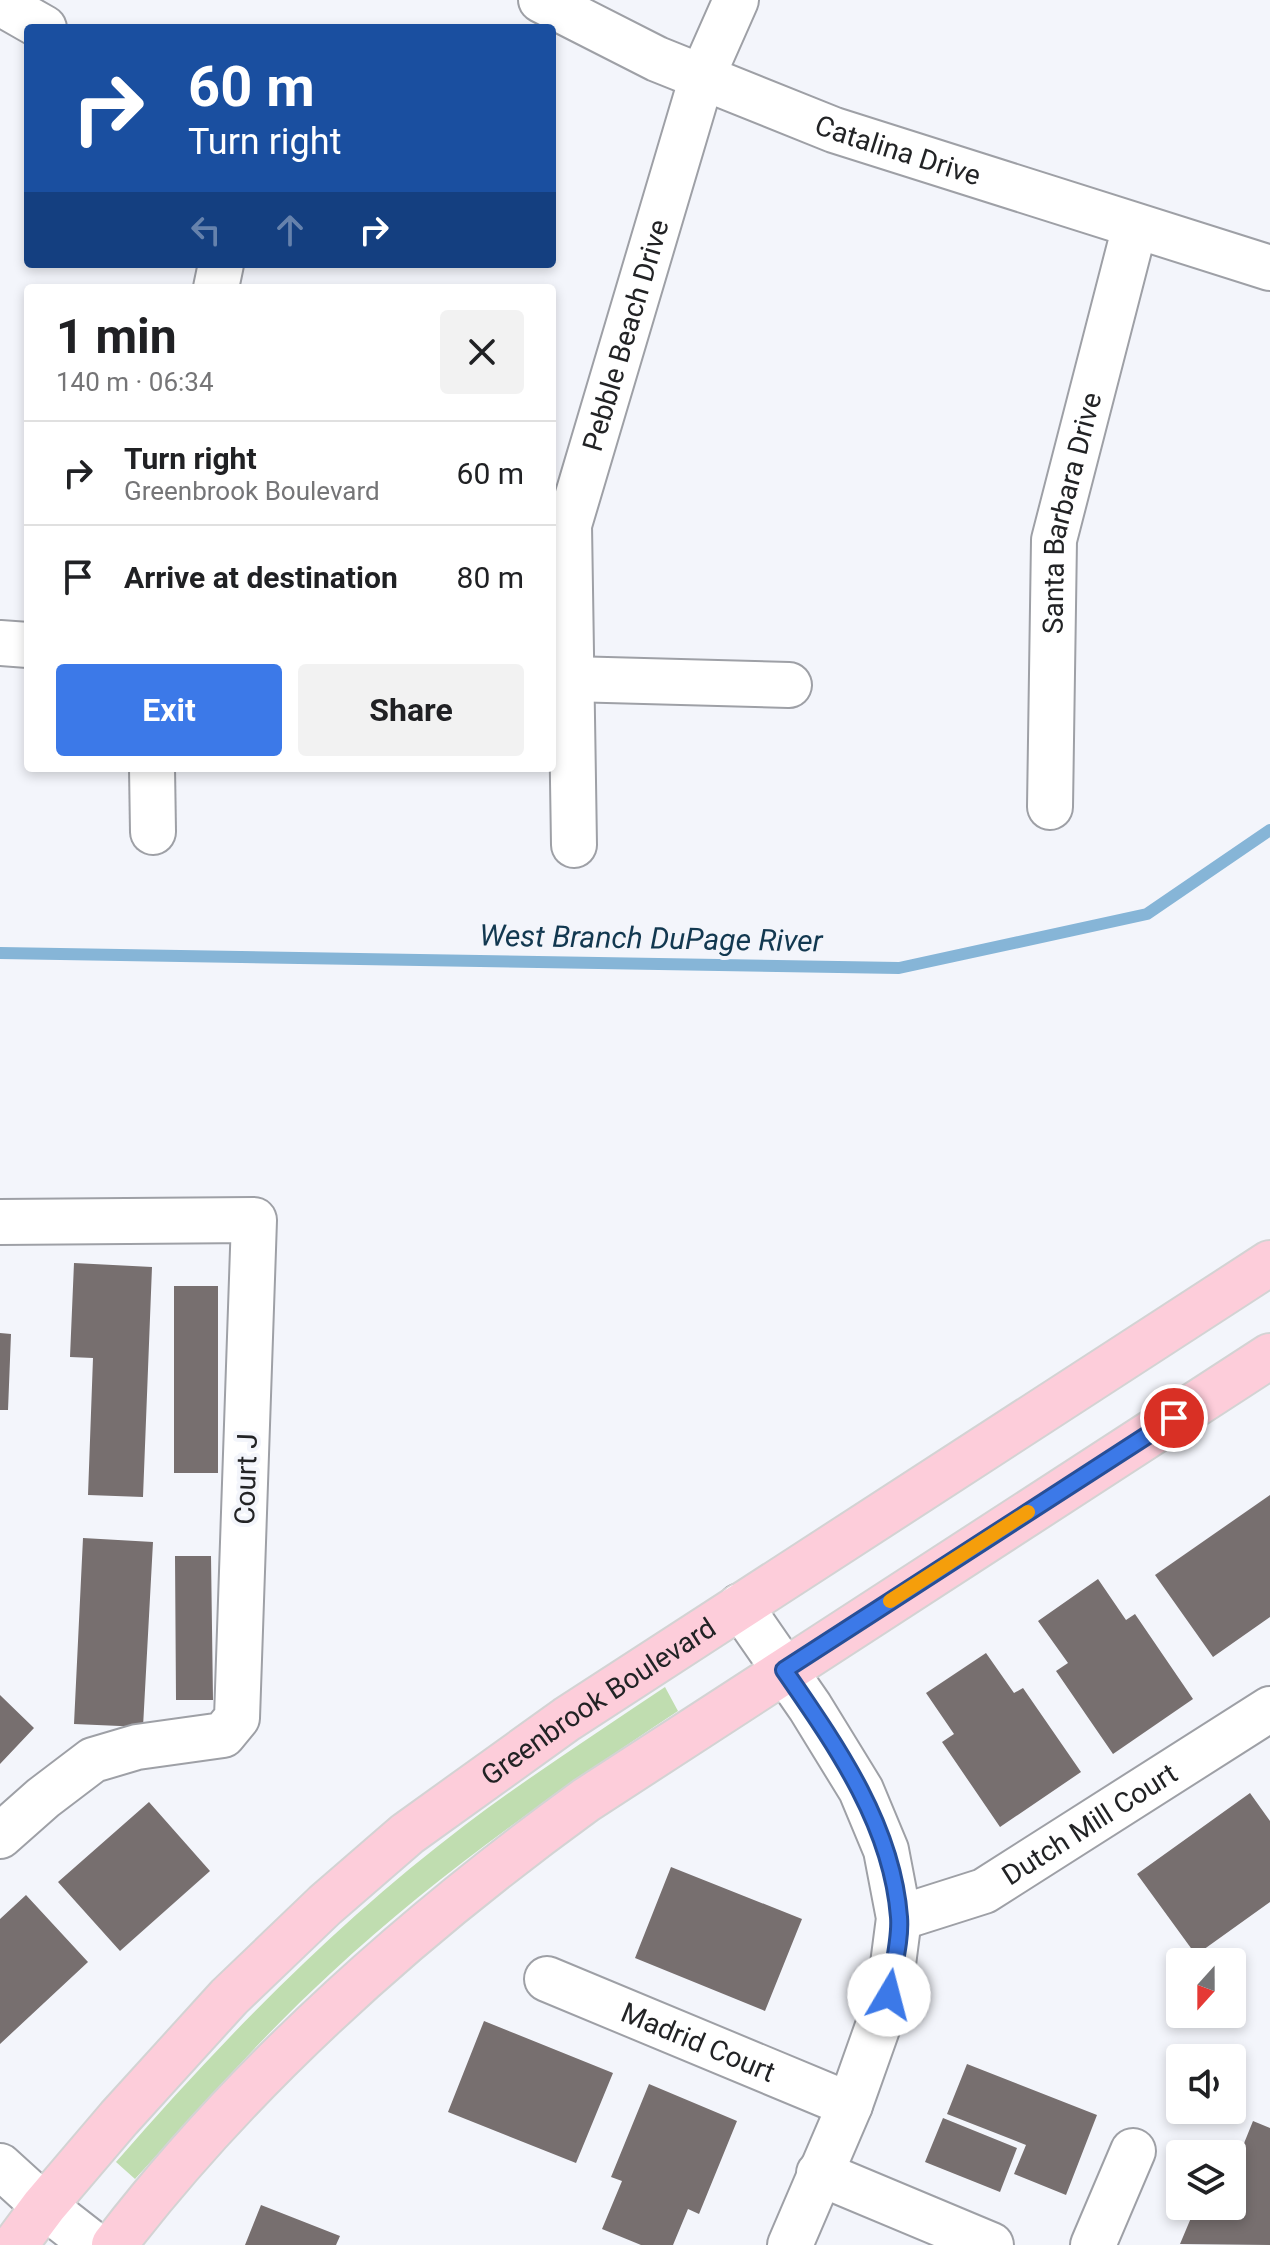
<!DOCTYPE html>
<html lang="en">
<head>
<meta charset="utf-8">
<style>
  body { margin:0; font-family:Roboto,sans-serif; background:#f2f2f2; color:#202124; height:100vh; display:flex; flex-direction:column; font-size:30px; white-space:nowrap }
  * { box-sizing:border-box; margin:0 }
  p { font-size:26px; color:#757577 }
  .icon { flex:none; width:44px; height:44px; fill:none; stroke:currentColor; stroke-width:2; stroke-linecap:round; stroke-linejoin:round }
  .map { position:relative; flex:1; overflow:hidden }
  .drawer { position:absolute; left:24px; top:284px; width:532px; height:488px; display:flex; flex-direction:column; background:#fff; border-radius:8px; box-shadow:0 4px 12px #0003 }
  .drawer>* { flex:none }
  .banner { position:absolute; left:24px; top:24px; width:532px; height:244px; border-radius:8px; box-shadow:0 4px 12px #0003; background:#1a4fa0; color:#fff; overflow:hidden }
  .needle { width:52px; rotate:201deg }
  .buttons { position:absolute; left:1166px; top:1948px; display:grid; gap:16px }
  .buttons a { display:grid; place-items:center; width:80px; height:80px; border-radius:8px; background:#fff; box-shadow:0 4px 12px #0003; font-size:40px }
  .pin { position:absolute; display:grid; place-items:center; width:68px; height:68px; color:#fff; margin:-34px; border:4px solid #fff; border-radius:50%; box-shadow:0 2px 8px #0007 }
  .me { position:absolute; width:88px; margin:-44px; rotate:8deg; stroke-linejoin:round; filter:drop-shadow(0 0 6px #0008) }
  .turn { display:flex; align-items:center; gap:28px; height:168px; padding:0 32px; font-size:36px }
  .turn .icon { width:104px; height:104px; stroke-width:2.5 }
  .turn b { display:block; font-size:56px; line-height:68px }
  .lanes { display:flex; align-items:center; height:76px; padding:0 32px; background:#0003; justify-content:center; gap:40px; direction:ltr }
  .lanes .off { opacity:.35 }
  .round { display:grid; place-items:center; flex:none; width:84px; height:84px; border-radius:8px; background:#f2f2f2 }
  .overview { display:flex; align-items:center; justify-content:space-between; height:136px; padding:0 32px }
  h1 { font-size:48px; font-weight:700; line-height:60px }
  .cta { display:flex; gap:16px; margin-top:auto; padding:16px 32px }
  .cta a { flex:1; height:92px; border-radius:8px; background:#3c79e8; color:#fff; font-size:32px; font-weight:700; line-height:92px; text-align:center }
  .cta a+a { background:#f2f2f2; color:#202124 }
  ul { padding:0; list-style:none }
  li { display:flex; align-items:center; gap:24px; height:104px; padding:0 32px; border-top:2px solid #e0e0e0 }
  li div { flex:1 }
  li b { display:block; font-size:30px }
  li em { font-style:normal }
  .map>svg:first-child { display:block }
  .green { fill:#c0ddb0 }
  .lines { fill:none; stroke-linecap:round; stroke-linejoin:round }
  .stream { stroke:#86b5d7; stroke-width:12 }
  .building { fill:#776f6f }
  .minor-casing { stroke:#9ea0a6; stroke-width:48 }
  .major-casing { stroke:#d3d3d3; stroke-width:48 }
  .minor { stroke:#fff; stroke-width:44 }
  .major { stroke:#fdcdda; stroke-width:44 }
  .route-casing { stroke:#274f97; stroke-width:20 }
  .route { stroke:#3c79e8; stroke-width:14 }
  .slow { stroke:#f59e0b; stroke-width:14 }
  .labels { text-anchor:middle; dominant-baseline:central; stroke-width:8; stroke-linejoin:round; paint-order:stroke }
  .street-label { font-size:28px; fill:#222325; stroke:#f3f5fb }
  .water-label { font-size:30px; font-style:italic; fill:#123850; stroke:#f3f5fb }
</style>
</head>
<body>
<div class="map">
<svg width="1270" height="2245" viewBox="0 0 1270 2245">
  <rect width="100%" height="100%" fill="#f3f5fb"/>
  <path class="green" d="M665,1687L678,1711C557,1791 437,1874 331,1973C261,2037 199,2109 135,2179L116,2162C222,2040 336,1923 465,1825C530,1776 598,1732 665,1687Z"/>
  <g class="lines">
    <path class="stream" d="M0,953L899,968L1147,914L1270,830"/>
  </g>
  <path class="building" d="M74,1263L152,1267L143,1497L88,1495L93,1358L70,1357Z
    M174,1286H218V1473H174Z
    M0,1333L11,1334L8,1410H0Z
    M1270,1495V1617L1213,1657L1155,1575Z
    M83,1538L153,1542L143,1727L74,1724Z
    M175,1556H211L213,1700H176Z
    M1098,1579L1126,1620L1135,1614L1193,1699L1113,1754L1056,1671L1068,1663L1038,1621Z
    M986,1653L1014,1693L1023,1688L1081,1772L1000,1827L942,1742L954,1734L926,1693Z
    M0,1695L34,1728L0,1764Z
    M1250,1793L1270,1821V1902L1196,1955L1137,1874Z
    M149,1802L210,1871L120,1951L58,1882Z
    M671,1867L802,1919L765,2011L635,1958Z
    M26,1895L88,1962L0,2044V1919Z
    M484,2021L613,2073L576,2163L448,2112Z
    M967,2064L1097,2115L1066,2195L1014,2174L1026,2145L947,2114Z
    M649,2084L737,2121L699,2214L688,2209L673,2245H641L602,2229L622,2181L611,2177Z
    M943,2118L1017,2148L1000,2192L925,2162Z
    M1253,2121L1270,2128V2245L1180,2244L1196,2206H1232V2173Z
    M261,2205L340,2236L336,2245H245Z"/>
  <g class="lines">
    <defs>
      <g id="minor">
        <path id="s1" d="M541,0L657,59L834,130L1270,268"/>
        <path d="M0,3L44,28"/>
        <path d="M216,288L221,264"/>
        <path d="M0,643L28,645"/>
        <path d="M570,679L789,685"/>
        <path d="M152,768L153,832"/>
        <path id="s2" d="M1050,807L1054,540L1135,226"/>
        <path id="s3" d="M574,845L569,525L702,77L736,0"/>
        <path d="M0,1222L254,1220L237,1718L223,1735L137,1747L93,1760L43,1798L0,1836"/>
        <path d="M740,1606L810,1707L861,1790L886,1850L899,1918L889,1995L850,2105L790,2245"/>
        <path id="s4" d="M899,1918L984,1891L1270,1709"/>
        <path id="s5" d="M547,1979L850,2105"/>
        <path d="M0,2166L44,2206L94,2245"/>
        <path d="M819,2173L991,2245"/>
        <path d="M1093,2245L1133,2151"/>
      </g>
      <g id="major">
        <path id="s6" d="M15,2245L44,2206L119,2118L229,1997L325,1905L407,1834L567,1719L1270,1263"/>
        <path d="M114,2245C246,2073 411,1927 586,1800L1270,1356"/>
      </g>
    </defs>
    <use href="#minor" class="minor-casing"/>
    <use href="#major" class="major-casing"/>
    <use href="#minor" class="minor"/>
    <use href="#major" class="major"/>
  </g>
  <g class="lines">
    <defs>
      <path id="route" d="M889,1995C892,1971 901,1941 899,1917C892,1824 835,1744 784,1670L1174,1418"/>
    </defs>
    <use href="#route" class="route-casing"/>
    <use href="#route" class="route"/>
    <path class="slow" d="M890,1601L1028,1512"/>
  </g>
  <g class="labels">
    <g class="street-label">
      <text stroke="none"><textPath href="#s1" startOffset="388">Catalina Drive</textPath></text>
      <text stroke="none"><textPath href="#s3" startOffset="518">Pebble Beach Drive</textPath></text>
      <text stroke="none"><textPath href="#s2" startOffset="296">Santa Barbara Drive</textPath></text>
      <text transform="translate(246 1479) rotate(-88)">Court J</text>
      <text stroke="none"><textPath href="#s6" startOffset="802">Greenbrook Boulevard</textPath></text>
      <text stroke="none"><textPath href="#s4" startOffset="214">Dutch Mill Court</textPath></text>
      <text stroke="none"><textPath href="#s5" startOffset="164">Madrid Court</textPath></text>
    </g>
    <g class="water-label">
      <text transform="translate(651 938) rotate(1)">West Branch DuPage River</text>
    </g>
  </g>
</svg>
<div class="buttons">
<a><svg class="needle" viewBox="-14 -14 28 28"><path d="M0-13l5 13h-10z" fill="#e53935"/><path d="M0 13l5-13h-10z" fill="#757577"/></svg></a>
<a><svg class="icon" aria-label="sound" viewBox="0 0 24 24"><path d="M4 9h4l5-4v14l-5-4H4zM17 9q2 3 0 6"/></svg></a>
<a><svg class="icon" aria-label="layers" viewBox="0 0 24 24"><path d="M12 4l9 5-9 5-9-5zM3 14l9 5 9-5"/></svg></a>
</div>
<div class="pin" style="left:1174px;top:1418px;background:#d93025"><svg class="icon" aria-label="arrive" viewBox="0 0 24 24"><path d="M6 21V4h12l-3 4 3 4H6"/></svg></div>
<svg class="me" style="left:889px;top:1995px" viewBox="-20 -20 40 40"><circle r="19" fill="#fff"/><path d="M0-13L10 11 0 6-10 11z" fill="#3c79e8"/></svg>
<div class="banner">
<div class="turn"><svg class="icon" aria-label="right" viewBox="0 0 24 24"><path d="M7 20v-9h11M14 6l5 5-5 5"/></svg><div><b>60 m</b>Turn right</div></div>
<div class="lanes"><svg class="icon off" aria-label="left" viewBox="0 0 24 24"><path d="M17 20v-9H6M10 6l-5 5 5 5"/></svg><svg class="icon off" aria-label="ahead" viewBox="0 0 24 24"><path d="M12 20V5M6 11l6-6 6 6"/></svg><svg class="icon" aria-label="right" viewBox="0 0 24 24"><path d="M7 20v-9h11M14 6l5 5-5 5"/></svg></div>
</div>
<section class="drawer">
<div class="overview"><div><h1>1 min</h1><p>140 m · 06:34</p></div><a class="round"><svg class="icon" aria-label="close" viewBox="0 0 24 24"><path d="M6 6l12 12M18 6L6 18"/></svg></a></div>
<ul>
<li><svg class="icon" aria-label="right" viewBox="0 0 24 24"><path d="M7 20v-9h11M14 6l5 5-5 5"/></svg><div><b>Turn right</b><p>Greenbrook Boulevard</p></div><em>60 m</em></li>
<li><svg class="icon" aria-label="arrive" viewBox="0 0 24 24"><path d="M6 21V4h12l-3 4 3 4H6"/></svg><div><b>Arrive at destination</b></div><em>80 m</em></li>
</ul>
<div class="cta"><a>Exit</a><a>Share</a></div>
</section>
</div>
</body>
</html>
